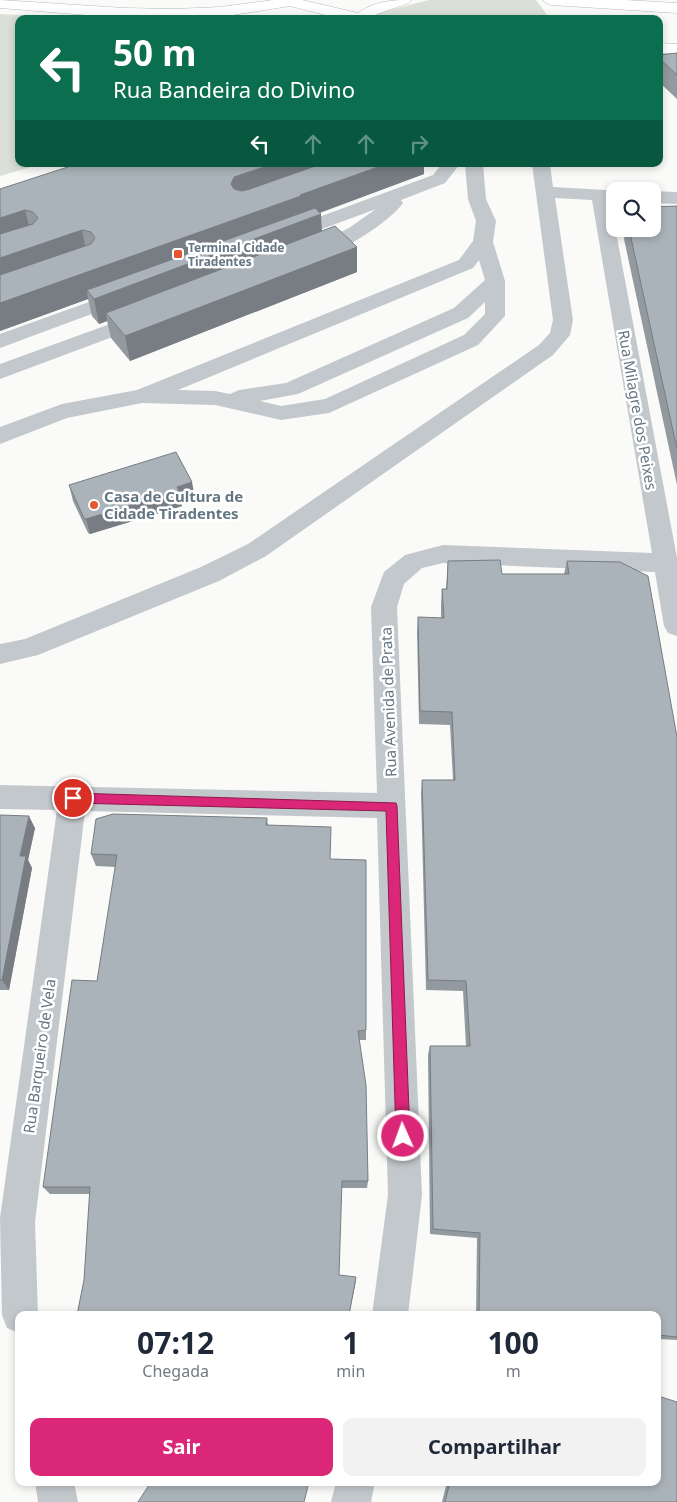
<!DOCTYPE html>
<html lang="pt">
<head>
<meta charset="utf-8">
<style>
  body { margin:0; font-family:"Noto Sans",sans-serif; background:#f2f2f3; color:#1f2937; height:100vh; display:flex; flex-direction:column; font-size:19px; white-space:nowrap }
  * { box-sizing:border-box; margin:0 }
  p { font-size:16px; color:#747a83 }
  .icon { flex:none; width:28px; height:28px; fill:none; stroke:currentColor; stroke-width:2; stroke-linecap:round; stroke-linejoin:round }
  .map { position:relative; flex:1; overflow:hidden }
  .drawer { position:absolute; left:15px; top:1311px; width:646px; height:175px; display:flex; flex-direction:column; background:#fff; border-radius:10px; box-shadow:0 2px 8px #0003 }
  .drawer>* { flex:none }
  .top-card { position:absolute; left:15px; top:15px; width:648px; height:152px; border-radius:10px; box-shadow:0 2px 8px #0003; background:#0b6e4f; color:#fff; overflow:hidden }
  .buttons { position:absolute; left:606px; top:182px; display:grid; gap:10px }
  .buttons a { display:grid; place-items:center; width:55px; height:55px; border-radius:10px; background:#fff; box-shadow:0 2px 8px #0003; font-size:25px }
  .pin { position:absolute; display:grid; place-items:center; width:42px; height:42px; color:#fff; margin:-21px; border:2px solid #fff; border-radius:50%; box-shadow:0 1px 5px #0007 }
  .me { position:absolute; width:55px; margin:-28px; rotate:358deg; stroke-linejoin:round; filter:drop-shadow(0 0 4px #0008) }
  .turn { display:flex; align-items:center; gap:18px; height:105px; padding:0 15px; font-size:22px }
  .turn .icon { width:65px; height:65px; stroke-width:2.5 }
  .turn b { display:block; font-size:35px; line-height:42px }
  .lanes { display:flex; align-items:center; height:48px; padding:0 15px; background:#0003; justify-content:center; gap:25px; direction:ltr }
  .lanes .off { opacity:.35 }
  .eta { display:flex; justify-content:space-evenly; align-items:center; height:85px; text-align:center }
  .eta b { font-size:30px; font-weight:700; line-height:35px }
  .cta { display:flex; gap:10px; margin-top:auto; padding:10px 15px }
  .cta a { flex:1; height:58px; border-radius:10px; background:#db2777; color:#fff; font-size:20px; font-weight:700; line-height:58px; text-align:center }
  .cta a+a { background:#f2f2f3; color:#1f2937 }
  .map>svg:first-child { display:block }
  .green { fill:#dadfd7 }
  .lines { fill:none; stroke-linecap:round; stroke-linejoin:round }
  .major-casing { stroke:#b5babe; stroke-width:1 }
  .minor { fill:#c3c8cc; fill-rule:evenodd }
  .major { fill:#fff; fill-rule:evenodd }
  .wall { fill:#929a9f }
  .shaded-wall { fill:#777d82 }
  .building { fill:#aab3b9; stroke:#777d82 }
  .route { fill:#db2777; stroke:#8e194d }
  .poi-dot { fill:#e4572e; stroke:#fff; stroke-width:2 }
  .labels { text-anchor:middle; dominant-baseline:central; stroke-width:5; stroke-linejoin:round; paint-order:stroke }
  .far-poi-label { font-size:12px; font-weight:bold; fill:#657683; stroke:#fff; text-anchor:start }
  .street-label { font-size:15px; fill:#657683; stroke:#fff }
  .poi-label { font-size:15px; font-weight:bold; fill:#657683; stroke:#fff; text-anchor:start }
</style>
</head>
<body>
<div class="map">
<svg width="677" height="1502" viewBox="0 0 677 1502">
  <rect width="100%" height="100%" fill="#fafaf8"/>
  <path class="green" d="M429,0H536L548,16L533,19H397L374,14Z
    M0,14L90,19H19V164H41L0,176Z"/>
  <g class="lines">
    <defs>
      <path id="major" d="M0,0L124,8L174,9L221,7L273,0H302L358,13C374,1 392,0 412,0L409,3L377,14L371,19H341L290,6L233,15L174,19L99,16L0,8Z
        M543,0H625L677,3V13L551,5L546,3Z
        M659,43L677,44V54L659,53Z"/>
    </defs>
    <use href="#major" class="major-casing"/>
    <path class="minor" d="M677,46V57L659,63V52Z
      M442,164H460L445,183L401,200L403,203C390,222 330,262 307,256L304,252L307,248L349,228L376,209L295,239L288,241L281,239L278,235L281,231L433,175Z
      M465,164H483L486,199L496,221L493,242L505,281V316L478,345L329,413L281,420L215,405L142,403L67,418L0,444V427L62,404L137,390L459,260L473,241L476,221L468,199ZM479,260L485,280L454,308L286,383L239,390L230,394L215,391L178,390L473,268ZM485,302V314L464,335L325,399L281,406L260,401L298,394L468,318Z
      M532,164H550L553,187L622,191H615V201L610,200L677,558V636L668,633L664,626L655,572L443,563L422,568L404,584L397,607L422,1195L408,1315H372L388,1195L377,818L85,811L35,1222L38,1315H19V1333L7,1328L2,1315L0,1218L57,810L0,809V785L377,793L371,607L384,572L405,555L443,545L652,553L592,200L555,198L573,320L570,335L553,355L266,556L219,581L38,655L0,664V644L25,639L201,567L248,544L539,345L550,333L553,320Z
      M652,191L677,192V204L652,203Z
      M125,289L132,291L135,295L132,299L0,348V334Z
      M143,312L150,313L153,318L150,323L0,379V364Z
      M35,1482H74L78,1502H38Z
      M336,1482H375L371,1502H331Z"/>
    <use href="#major" class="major"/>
  </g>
  <path class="wall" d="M677,53V99L659,82V55Z
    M424,174L320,213L322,231L357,272L130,361L111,338L107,321L99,324L92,316L88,299L0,331V189Z
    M677,206V485L624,239L626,229H652Z
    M69,485L195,498L181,502L182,506L90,534L88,533L73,501Z
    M448,561L502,574H564L567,561L677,737V1340L658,1339V1315H476L477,1238L430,1234L428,1055L430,1046H466L463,991L426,990L421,793L422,780H453L450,725L419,724L417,632L418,617L441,618V604L442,589H446Z
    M0,815L35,828L28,860L32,868L9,990H0V991Z
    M267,818L268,825L331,859L366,1030V1040H359L368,1181L367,1188H341L339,1275L356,1281L349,1315H77L84,1280L90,1194H50L43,1187L97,981L116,867L96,866L91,854Z
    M447,1482H658L677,1502H442Z"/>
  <path class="shaded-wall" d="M273,164H345L233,209L231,184L234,177Z
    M386,164H424V174L302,219L321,214L322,239L106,313L107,321L99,324L94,299L87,290L88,299L0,331V303Z
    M25,210L31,235L0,245V218Z
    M82,230L87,255L0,285V258Z
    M357,247V272L130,361L125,336Z
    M192,482L195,498L181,502L182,506L90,534L86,519L177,487Z
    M29,816L35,828L28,860L32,868L9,990L2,980L20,856Z"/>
  <path class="building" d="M677,53V75L659,58V55Z
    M77,164H273L234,177L231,184L234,189L242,191L250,189L321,164H386L300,195L301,196L0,303V275L91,244L95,238L91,232L82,230L0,258V234L33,224L38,218L33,212L25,210L0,218V189Z
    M677,206V449L629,229H652V207Z
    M315,208L321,214L94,299L87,290Z
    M335,226L357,247L125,336L106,313Z
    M176,452L192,482L177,487L179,491L86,519L84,518L69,485Z
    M500,560L502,574H569L567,561L620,562L648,576L677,737V1337L658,1335V1315H479L480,1233L433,1229L430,1046H470L466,981L428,980L422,780H455L452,712L420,711L418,617L444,618L442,589H447L448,561Z
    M113,814L267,818L266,825L331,827L330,859L366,860V1030L358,1031L366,1085L368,1181H342L339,1275L356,1277L349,1315H77L84,1280L90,1187H43L72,980L97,981L117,855L91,854L96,819Z
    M0,815L29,816L20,856H26L2,980H0Z
    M658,1396L677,1402V1502H445L450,1482H658Z
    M151,1482H309L304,1502H138Z"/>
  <path class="route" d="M73,793L396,803L397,806L410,1136L408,1141L403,1143L398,1141L396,1136L386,811L73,803L69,802L67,798L69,794Z"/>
  <g class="poi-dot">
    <rect x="173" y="249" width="10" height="10" rx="2.5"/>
    <circle cx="94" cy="505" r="5"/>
  </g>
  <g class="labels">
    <g class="far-poi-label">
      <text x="188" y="247">Terminal Cidade<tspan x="188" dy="14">Tiradentes</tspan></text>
    </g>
    <g class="street-label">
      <text transform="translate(638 410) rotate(80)">Rua Milagre dos Peixes</text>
      <text transform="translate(388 702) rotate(-92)">Rua Avenida de Prata</text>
      <text transform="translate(39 1056) rotate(-82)">Rua Barqueiro de Vela</text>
    </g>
    <g class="poi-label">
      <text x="104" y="496">Casa de Cultura de<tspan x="104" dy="17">Cidade Tiradentes</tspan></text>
    </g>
  </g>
</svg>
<div class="buttons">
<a><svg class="icon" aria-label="search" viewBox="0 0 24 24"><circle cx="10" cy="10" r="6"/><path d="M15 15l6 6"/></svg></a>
</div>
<div class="pin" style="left:73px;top:798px;background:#d93025"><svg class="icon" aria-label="arrive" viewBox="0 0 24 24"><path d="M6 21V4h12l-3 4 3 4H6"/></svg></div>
<svg class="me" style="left:403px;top:1136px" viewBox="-20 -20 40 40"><circle r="17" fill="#db2777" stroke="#fff" stroke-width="3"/><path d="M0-11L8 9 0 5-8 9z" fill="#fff"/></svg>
<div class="top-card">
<div class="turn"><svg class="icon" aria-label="left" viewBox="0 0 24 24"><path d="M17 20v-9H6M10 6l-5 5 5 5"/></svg><div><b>50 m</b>Rua Bandeira do Divino</div></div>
<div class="lanes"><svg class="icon" aria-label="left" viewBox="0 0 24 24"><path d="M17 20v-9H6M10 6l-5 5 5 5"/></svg><svg class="icon off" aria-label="ahead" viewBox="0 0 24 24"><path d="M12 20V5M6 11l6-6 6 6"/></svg><svg class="icon off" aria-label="ahead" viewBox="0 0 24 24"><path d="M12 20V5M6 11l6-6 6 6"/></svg><svg class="icon off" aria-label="right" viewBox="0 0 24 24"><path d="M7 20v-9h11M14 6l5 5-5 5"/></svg></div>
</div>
<section class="drawer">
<div class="eta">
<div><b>07:12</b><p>Chegada</p></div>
<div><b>1</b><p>min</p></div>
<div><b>100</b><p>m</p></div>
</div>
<div class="cta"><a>Sair</a><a>Compartilhar</a></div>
</section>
</div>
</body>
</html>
